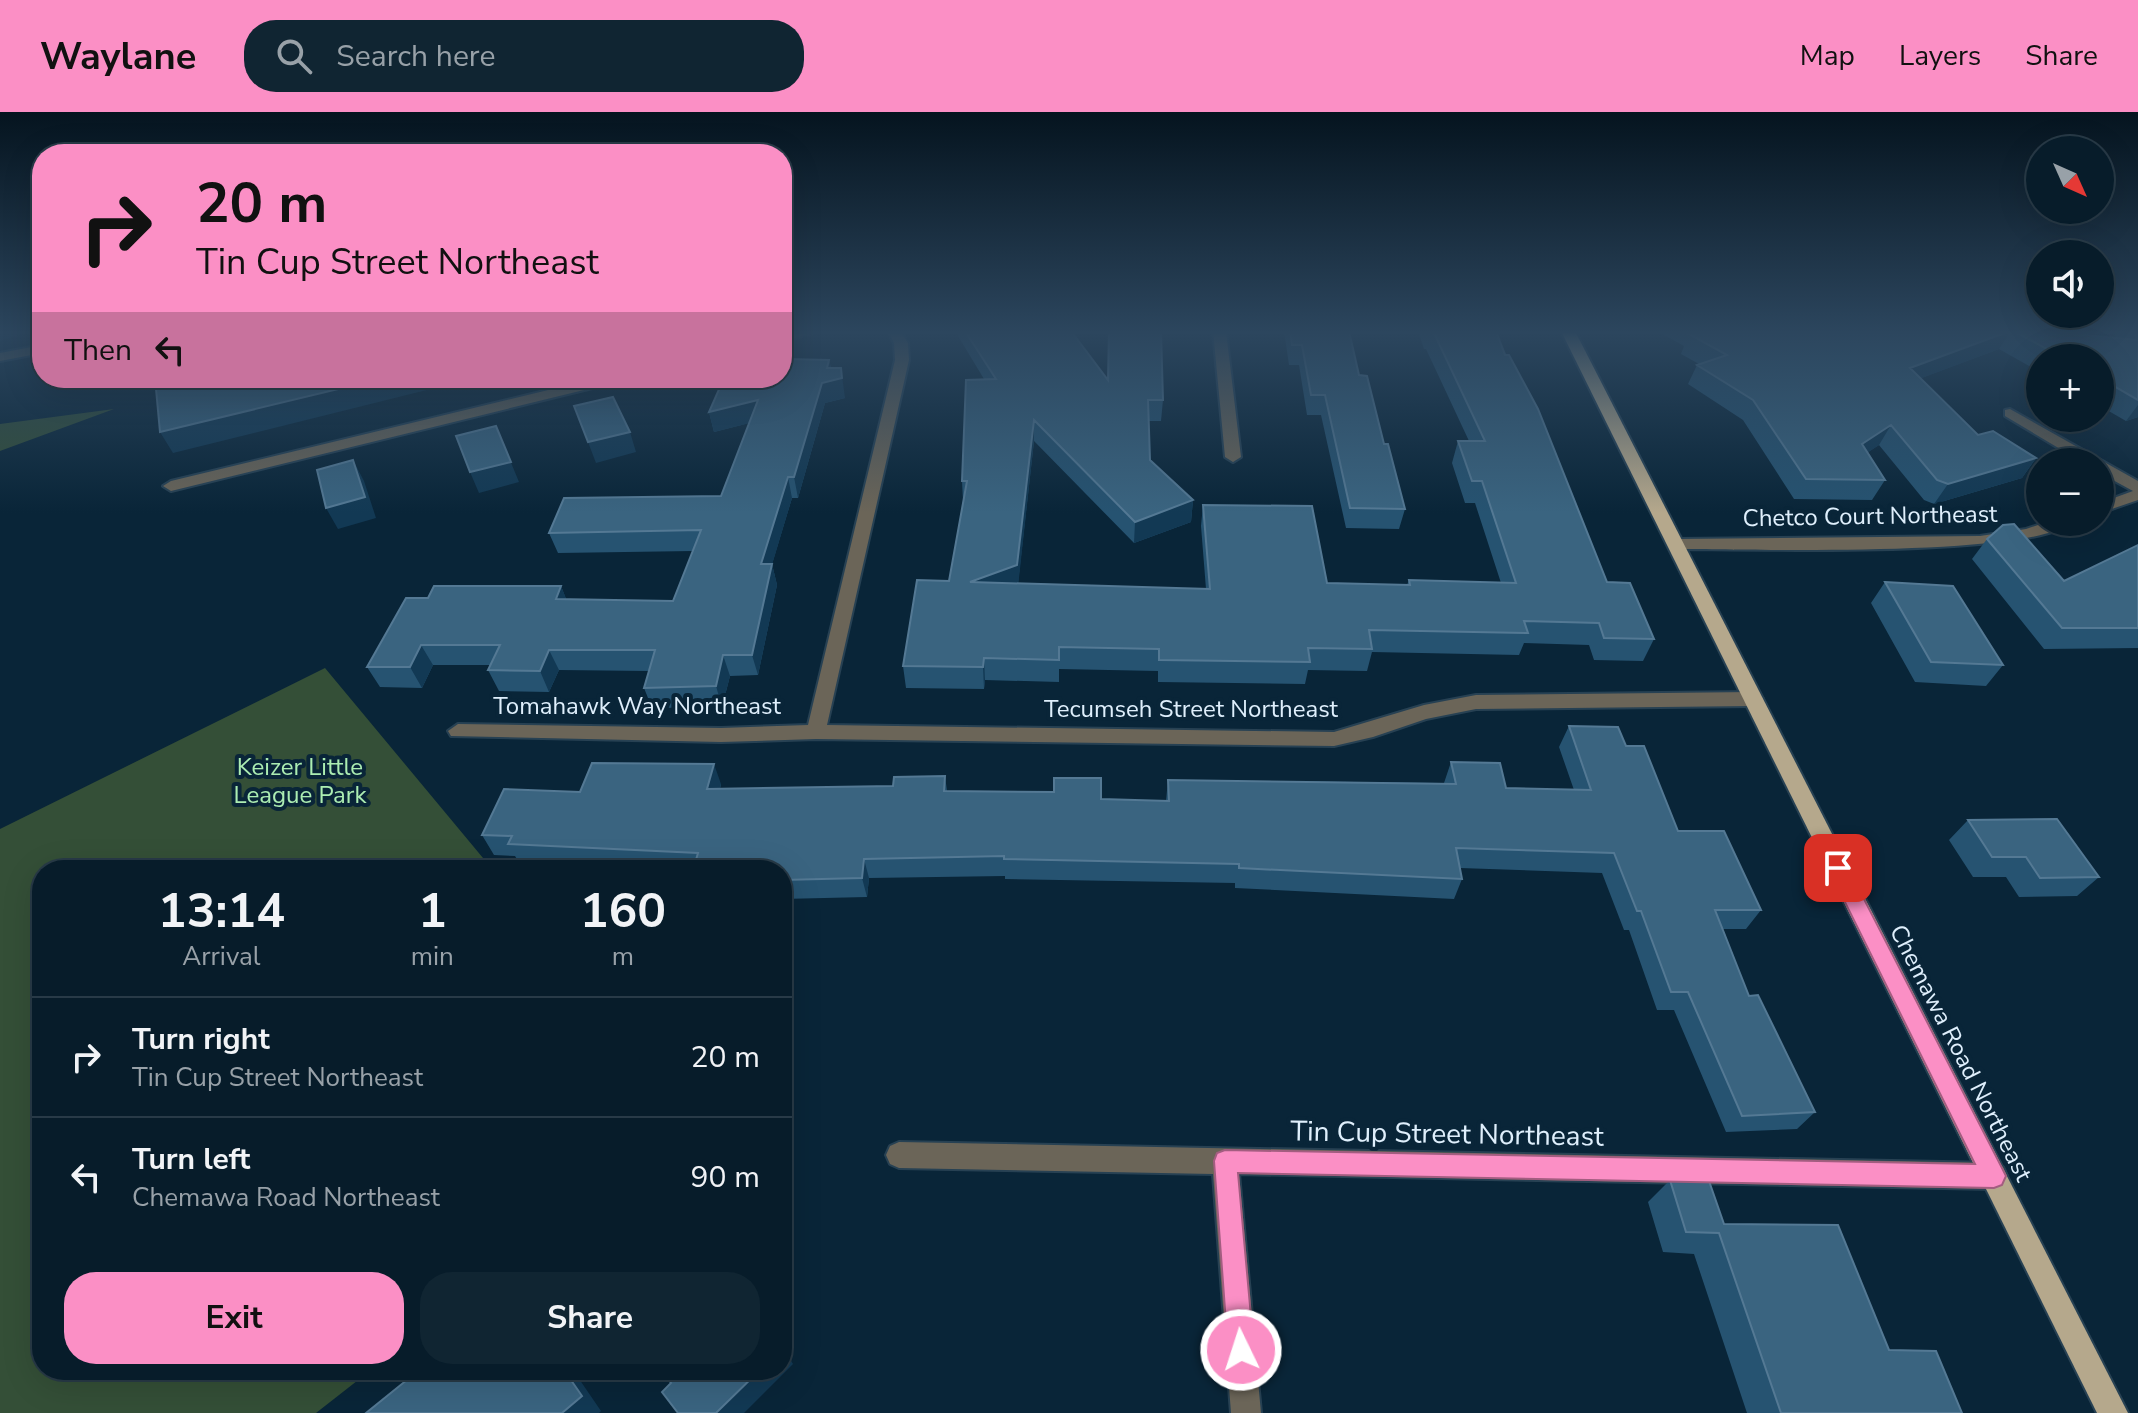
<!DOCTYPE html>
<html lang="en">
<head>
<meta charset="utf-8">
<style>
  body { margin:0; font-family:"Nunito Sans",sans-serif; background:#102532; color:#f1f3f6; height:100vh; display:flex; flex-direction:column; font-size:30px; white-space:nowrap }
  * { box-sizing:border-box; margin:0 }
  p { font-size:26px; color:#98a1a8 }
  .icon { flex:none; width:44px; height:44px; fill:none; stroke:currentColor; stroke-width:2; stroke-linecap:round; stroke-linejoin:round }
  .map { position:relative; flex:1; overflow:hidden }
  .sheet { position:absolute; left:32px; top:748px; width:760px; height:520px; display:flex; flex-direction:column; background:#071c2a; border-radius:32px; box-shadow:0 8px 32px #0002,0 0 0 2px #283a47 }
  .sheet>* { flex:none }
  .banner { position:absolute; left:32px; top:32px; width:760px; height:244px; border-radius:32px; box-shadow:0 8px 32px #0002,0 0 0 2px #283a47; background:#fb8fc5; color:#111; overflow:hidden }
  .needle { width:52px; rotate:135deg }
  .tools { position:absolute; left:2026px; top:24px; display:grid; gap:16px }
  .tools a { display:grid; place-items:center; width:88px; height:88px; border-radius:50%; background:#071c2a; box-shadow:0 8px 32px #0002,0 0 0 2px #283a47; font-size:40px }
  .pin { position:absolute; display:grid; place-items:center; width:68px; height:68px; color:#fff; margin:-34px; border-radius:16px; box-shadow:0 4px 12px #0006 }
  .me { position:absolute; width:88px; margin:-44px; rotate:356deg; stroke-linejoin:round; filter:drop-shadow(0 0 6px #0008) }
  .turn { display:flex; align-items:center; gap:28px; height:168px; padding:0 32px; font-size:36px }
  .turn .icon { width:104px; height:104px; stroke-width:2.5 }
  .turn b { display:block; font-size:56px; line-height:68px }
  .then { display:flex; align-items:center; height:76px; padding:0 32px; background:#0003; gap:16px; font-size:30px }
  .eta { display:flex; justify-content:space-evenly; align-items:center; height:136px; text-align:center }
  .eta b { font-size:48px; font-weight:700; line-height:56px }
  .button { display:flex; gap:16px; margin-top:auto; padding:16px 32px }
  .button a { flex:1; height:92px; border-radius:32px; background:#fb8fc5; color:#111; font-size:32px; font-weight:700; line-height:92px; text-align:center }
  .button a+a { background:#102532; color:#f1f3f6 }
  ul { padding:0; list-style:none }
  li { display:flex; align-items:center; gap:24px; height:120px; padding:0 32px; border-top:2px solid #283a47 }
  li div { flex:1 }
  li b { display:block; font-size:30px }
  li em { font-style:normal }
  header { display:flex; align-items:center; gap:48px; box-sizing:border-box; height:112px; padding:0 40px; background:#fb8fc5; color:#111 }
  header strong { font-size:38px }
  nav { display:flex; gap:44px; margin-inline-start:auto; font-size:28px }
  .search { width:560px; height:72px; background:#102532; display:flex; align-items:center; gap:20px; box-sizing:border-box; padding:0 28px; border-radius:32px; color:#98a1a8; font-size:30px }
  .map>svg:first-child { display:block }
  .green { fill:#344f37 }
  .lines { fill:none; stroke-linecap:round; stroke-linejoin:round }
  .minor-casing { stroke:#274153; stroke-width:4 }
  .major-casing { stroke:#274153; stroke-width:4 }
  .minor { fill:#6b6558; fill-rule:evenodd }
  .major { fill:#b5a88c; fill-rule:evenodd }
  .wall { fill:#265371 }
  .shaded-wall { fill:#123954 }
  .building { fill:#3a6480; stroke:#547994; stroke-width:2 }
  .route { fill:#fb8fc5; stroke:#a35d80; stroke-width:2 }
  .labels { text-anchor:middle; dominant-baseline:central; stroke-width:8; stroke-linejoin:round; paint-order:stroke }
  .street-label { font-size:24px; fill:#dfeffc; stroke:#092538 }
  .park-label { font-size:24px; fill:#acedb2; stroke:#092538 }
  .near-street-label { font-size:28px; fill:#dfeffc; stroke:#092538 }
</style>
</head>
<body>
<header>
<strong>Waylane</strong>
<div class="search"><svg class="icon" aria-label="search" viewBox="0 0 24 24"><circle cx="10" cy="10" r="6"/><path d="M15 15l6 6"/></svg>Search here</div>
<nav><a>Map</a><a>Layers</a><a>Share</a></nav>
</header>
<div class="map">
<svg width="2138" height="1301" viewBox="0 0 2138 1301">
  <rect width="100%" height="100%" fill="#092538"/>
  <path class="green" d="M114,297L0,339V312Z
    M325,556L493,758H42V1258H371L316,1301H0V717Z"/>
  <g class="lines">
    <defs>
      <path id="minor" d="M796,219H818L782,230V222Z
        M888,219H900L908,231L909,248L827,613L1334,620L1424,593L1476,583L1753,580L1763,587L1753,594L1476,597L1426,607L1373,625L1334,634L816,627L721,630L451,624L448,619L458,612L721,616L808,613L895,248L894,231Z
        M1213,219H1226L1241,345L1233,350L1225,345Z
        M42,233V241L0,249V241Z
        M598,266H623L621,269L171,379L163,374L171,369Z
        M2010,297L2138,369V388L2100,401V391L2133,379L2100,361V350H2082L2005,304V298Z
        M2047,410H2071C2036,446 1742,437 1677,437L1669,432L1677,427L1980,424L2026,417Z
        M899,1030L1994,1051L2003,1055L2007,1064L2003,1073L1994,1077L1239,1062L1261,1301H1231L1213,1062L899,1056L890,1052L886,1043L890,1034Z"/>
      <path id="major" d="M1561,219H1575L2128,1301H2097Z"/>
    </defs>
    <use href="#minor" class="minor-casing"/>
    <use href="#major" class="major-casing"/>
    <use href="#minor" class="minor"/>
    <use href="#major" class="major"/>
  </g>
  <path class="wall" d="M957,219H1071L1108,268L1163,288L1161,309H1149L1150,348L1193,388L1191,410L1134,431L1034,329L1018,471L1206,477L1201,414L1203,393L1327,471L1407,473L1409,468L1501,471L1475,391H1465L1452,351L1458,329H1469L1426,237H1424L1418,219H1496L1607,470L1654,527L1643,549L1594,548L1589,533L1524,531L1519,543L1372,540L1367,559L1308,558L1305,572L1158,570V559L1059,557V570L985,568L984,577L906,576L903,554L949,469L963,389L962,369L984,267L958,224Z
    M1284,219H1349L1359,263L1384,332L1405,397L1399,417L1346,416L1321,303H1307L1299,253H1289Z
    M1657,219H2044L2116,226L2114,219H2138V305L2126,309L2100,294V246H2040V260L1999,237L1921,266L1978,323L2036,346L2022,366L1934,392L1924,388L1879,333L1868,340L1885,368L1872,388L1794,387L1743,308L1688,272L1697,253L1699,252L1681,242L1684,234Z
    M829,248L831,256L845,286L825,291L798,386H792L772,452L777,473L758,563L730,564L722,595L652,596L644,576L649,559L559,558L549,580L499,579L488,558L490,553H433L422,576L380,575L367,555L428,486L561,474L566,487L673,489L693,439L558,441L549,421L721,384L749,311L714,320L709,300Z
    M1987,427L2064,469L2138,433V536L2044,537L1972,447Z
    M1885,470L2003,553L1986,574L1915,570L1871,491Z
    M1569,614L1626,634L1678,719L1761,798L1746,817H1723L1749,884L1815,1000L1797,1017L1726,1020L1674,898H1657L1629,818H1624L1602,761L1460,756L1462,767L1454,787L1235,776V771L1005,767V764L869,766L867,785L782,787V758H643L520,752L515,744L494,743L482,723L580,680L721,672L720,677L893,674L945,664L947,679L1101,687L1166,689L1168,668L1444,671L1451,650L1506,676L1574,678L1559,635Z
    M1968,708L2099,765L2077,784L2019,785L2006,765H1973L1949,728Z
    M1670,1068L1724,1112L1889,1238L1962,1301H1747L1694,1142L1663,1140L1648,1090Z"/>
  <path class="shaded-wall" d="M0,219H32L0,229Z
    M2010,219H2011L1999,237L1898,275L1910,256Z
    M829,248L833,267L841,256L845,286L825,291L798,386L794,365Z
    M384,266H475L173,341L160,320Z
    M758,288L762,308L714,320L709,300Z
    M2138,293V305L2126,309Z
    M1034,308V329L1018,475L970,470Z
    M1891,313L1879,333L1851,352L1862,332Z
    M496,314L519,370L479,381L470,360Z
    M630,320L636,340L596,351L588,330Z
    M2036,346L2022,366L1934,392L1948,372Z
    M353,348L364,369L376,406L338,417L326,396Z
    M788,365L792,386L766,473L761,452Z
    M1193,388L1191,410L1134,431L1135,410Z
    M772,452L777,473L758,563L752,543Z
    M561,474L569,494L556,487Z
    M421,533L433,553L422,576L410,555Z
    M549,538L559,558L549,580L540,559Z
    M723,543L730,564L722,595L716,574Z
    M984,546L985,568L984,577L983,555Z
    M714,652L721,672L714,697L707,677Z
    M864,747L869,766L867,785L862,766Z
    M783,1236L793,1252L744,1301H716L760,1258H782Z
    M564,1258H573L601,1299L599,1301H562Z"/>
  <path class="building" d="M965,219H1071L1108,268L1109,219H1161L1163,288H1148L1150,348L1193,388L1135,410L1034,308L1017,453L970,470L1210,477L1203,393L1312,394L1327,471L1410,473L1409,468L1516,471L1482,369H1472L1458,329H1485L1433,219H1496L1505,243H1509L1538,297L1607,470L1630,471L1654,527L1604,526L1599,511L1524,509L1528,521L1369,518L1372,537L1308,536L1310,550L1159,548V537L1059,535V548L984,546L983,555L903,554L917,468L949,469L967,369H962L966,268L996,267Z
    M1290,219H1349L1359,263L1367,264L1384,332H1388L1405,397L1350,396L1325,283H1311L1302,233H1292Z
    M1699,219H2010L1910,256L1978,323L1993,319L2036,346L1948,372L1937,368L1891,313L1862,332L1885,368L1806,367L1753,288L1697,253L1727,243L1689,222Z
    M2014,219H2044L2137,228L2134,219H2138V288L2100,266V246H2063Z
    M787,247L829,248L827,256H841L842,266L822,271L794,365H788L761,452H772L752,543H723L716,574L644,576L655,538H549L540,559L488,558L500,533H421L410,555H367L406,486H428L434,474H561L556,487L673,489L701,418L549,421L564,386L721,384L758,288L709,300L724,266H782V255H784Z
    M155,266H384L160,320Z
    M613,285L630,320L588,330L574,294Z
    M496,314L511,350L470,360L456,324Z
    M353,348L365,385L326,396L317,358Z
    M2014,412L2064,469L2138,433V516H2062L1987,427L2003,413Z
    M1885,470L1953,474L2003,553L1931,550Z
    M1569,614L1618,615L1626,634H1644L1678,719H1724L1761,798H1715L1749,884L1758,883L1815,1000L1742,1004L1688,880H1671L1641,799H1637L1614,741L1456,736L1462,767L1239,756V752L1004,747V744L864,747L862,766L782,768V758H693L698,741L508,732L512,724L482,723L504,677L580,680L592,651L714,652L707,677L893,674L894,665L945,664L944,679L1054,680V666H1101V687L1169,689L1168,668L1456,672L1451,650L1500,651L1506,676L1591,678Z
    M2057,707L2099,765L2040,766L2026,745H1992L1968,708Z
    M1670,1068L1709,1069L1724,1112L1838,1113L1889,1238L1936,1239L1962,1301H1781L1719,1121L1686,1120Z
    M435,1258H564L582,1284L562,1301H366L418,1259L423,1268Z
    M661,1258H760L716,1301H678L662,1280L671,1271Z"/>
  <linearGradient id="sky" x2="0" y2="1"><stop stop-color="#05141f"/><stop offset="0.55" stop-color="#2c465e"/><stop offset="1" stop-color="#2c465e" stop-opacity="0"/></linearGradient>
  <rect width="2138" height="401" fill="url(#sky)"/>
  <path class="route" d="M1838,748L1845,750L2002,1056L2006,1064L2002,1073L1994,1076L1238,1061L1254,1238L1250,1247L1241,1251L1232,1247L1228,1238L1214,1049L1217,1041L1225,1038L1975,1052L1828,756L1831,750Z"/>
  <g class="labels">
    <g class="street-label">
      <text transform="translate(1870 404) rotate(-1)">Chetco Court Northeast</text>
      <text x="637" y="594">Tomahawk Way Northeast</text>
      <text x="1191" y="597">Tecumseh Street Northeast</text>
      <text transform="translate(1961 941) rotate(63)">Chemawa Road Northeast</text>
    </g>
    <g class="park-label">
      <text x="300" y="655">Keizer Little<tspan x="300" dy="28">League Park</tspan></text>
    </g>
    <g class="near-street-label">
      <text transform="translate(1447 1022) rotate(1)">Tin Cup Street Northeast</text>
    </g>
  </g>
</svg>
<div class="tools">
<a><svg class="needle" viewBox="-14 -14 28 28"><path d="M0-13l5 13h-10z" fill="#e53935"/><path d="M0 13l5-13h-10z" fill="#98a1a8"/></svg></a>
<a><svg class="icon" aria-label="sound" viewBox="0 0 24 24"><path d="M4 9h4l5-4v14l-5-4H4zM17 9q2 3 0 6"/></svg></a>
<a>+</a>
<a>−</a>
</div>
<div class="pin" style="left:1838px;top:756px;background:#d93025"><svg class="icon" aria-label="arrive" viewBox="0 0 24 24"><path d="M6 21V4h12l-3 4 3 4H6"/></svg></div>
<svg class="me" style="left:1241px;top:1238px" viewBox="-20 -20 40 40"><circle r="17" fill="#fb8fc5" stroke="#fff" stroke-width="3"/><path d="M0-11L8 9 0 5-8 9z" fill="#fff"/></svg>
<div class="banner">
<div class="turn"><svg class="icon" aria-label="right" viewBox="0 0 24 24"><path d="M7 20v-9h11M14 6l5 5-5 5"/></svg><div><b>20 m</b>Tin Cup Street Northeast</div></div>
<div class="then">Then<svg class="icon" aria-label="left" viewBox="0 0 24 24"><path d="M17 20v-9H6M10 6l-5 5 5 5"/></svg></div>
</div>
<section class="sheet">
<div class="eta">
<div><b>13:14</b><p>Arrival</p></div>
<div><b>1</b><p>min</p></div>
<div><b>160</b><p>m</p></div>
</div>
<ul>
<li><svg class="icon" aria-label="right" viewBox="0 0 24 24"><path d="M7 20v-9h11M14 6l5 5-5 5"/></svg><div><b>Turn right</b><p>Tin Cup Street Northeast</p></div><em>20 m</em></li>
<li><svg class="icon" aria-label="left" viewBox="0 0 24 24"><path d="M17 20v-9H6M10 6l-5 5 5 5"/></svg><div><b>Turn left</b><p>Chemawa Road Northeast</p></div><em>90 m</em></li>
</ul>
<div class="button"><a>Exit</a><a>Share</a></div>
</section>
</div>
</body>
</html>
